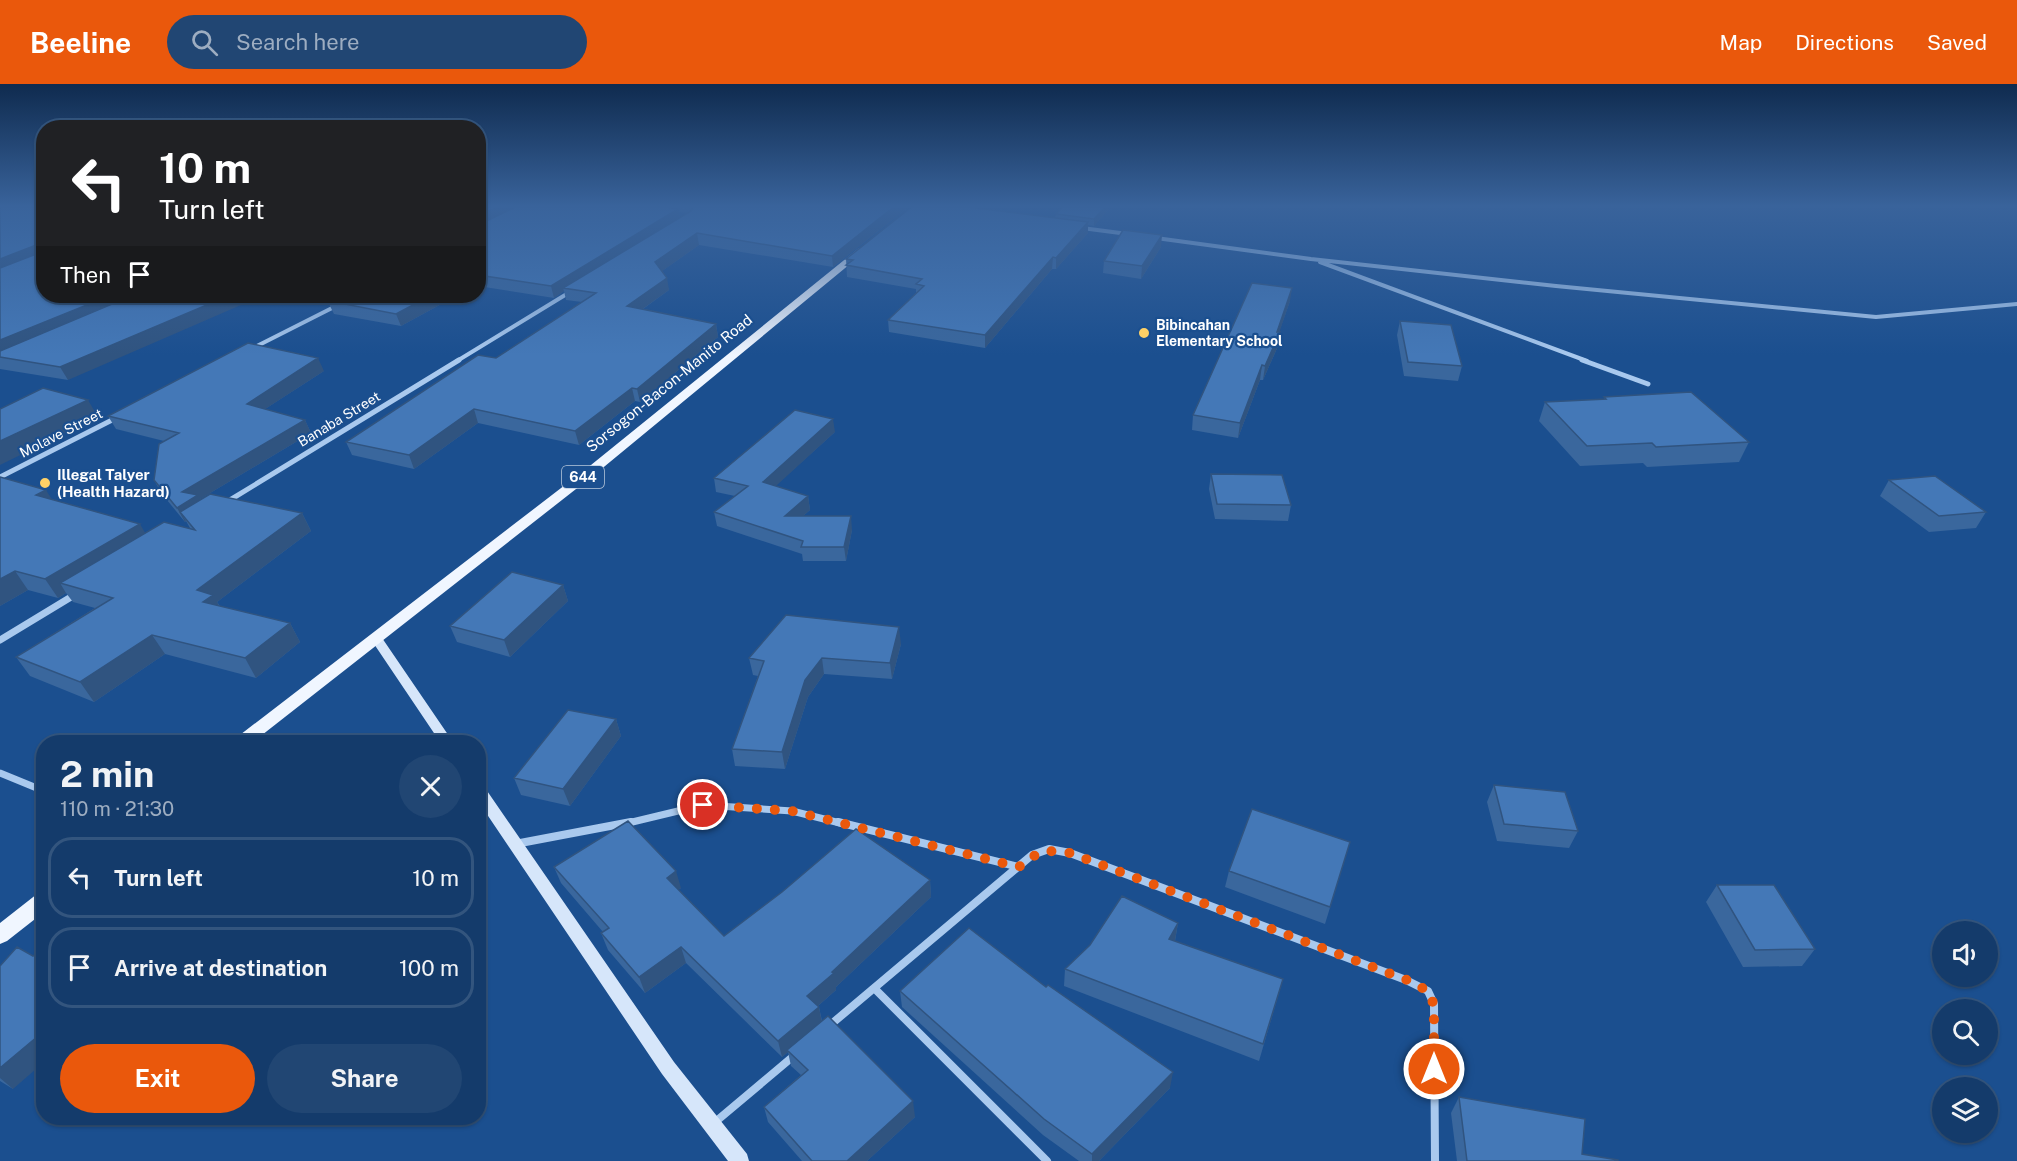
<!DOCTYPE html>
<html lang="en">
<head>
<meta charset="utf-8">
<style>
  body { margin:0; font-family:"Public Sans",sans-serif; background:#214673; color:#f1f3f6; height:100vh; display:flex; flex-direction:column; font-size:22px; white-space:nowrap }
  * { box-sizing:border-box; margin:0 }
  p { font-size:20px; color:#9dadc1 }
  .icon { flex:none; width:33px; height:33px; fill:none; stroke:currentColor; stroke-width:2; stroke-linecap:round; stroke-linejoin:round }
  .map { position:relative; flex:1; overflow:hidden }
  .sheet { position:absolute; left:36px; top:651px; width:450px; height:390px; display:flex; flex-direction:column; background:#143b6b; border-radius:24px; box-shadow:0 2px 4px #0004,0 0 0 2px #33557e }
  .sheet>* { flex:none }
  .top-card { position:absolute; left:36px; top:36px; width:450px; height:183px; border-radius:24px; box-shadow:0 2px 4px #0004,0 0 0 2px #33557e; background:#202124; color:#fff; overflow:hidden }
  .tools { position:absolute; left:1932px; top:837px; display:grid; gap:12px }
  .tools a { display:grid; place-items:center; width:66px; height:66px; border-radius:50%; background:#143b6b; box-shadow:0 2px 4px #0004,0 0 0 2px #33557e; font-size:30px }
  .pin { position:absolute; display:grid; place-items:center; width:51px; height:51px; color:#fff; margin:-26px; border:3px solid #fff; border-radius:50%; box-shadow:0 2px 6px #0007 }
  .me { position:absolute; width:66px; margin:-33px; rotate:0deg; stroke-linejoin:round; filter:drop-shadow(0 0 4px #0008) }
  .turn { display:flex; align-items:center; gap:21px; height:126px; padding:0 24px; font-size:27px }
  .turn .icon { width:78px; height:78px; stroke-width:2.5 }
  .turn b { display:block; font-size:42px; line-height:51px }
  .then { display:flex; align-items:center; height:57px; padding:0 24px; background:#0003; gap:12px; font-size:22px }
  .round { display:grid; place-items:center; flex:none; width:63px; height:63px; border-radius:32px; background:#214673 }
  .summary { display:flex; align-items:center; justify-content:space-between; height:102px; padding:0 24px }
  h1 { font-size:36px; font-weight:700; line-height:45px }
  .primary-button { display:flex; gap:12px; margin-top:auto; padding:12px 24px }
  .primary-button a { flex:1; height:69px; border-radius:36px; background:#ea580c; color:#fff; font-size:24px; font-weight:700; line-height:69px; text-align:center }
  .primary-button a+a { background:#214673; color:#f1f3f6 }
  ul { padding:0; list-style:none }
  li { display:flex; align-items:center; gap:18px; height:81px; margin:0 12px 9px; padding:0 12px; border:3px solid #33557e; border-radius:24px }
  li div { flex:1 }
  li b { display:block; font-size:22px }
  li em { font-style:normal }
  header { display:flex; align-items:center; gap:36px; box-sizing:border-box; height:84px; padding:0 30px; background:#ea580c; color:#fff }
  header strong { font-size:28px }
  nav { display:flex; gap:33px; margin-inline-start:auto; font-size:21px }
  .search { width:420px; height:54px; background:#214673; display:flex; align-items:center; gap:15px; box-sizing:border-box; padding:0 21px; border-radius:33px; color:#9dadc1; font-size:22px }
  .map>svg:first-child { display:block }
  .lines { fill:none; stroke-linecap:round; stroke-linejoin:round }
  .street-far3 { stroke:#a9c9ee; stroke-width:4 }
  .street-far2 { stroke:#a9c9ee; stroke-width:5 }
  .street-far1 { stroke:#a9c9ee; stroke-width:7 }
  .street { stroke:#a9c9ee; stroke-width:8 }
  .secondary { fill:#d6e6fa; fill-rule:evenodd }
  .primary { fill:#f0f6ff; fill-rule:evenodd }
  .wall { fill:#3a679d; fill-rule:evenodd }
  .shaded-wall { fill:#305480 }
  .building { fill:#4478b7; stroke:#305480; stroke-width:1.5 }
  .route { stroke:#ea580c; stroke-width:10; stroke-dasharray:0 18 }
  .poi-dot { fill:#ffd166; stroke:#1b4f8f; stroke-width:2 }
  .labels { text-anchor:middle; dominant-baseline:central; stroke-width:4.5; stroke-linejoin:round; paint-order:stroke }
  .far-poi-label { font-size:14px; font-weight:bold; fill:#fff; stroke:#1b4f8f; text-anchor:start }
  .far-street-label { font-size:14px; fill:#fff; stroke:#1b4f8f }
  .shield { fill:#1b4f8f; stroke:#bbcadd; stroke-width:1.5 }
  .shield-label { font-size:14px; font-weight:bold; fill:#fff }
  .street-label { font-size:15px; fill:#fff; stroke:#1b4f8f }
  .poi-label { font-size:15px; font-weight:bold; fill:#fff; stroke:#1b4f8f; text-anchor:start }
</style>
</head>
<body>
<header>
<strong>Beeline</strong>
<div class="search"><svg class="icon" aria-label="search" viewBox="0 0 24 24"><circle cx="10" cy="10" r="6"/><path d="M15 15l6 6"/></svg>Search here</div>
<nav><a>Map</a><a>Directions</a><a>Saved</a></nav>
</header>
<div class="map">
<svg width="2017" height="1077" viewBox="0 0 2017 1077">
  <rect width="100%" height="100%" fill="#1b4f8f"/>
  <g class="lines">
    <path class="street-far3" d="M1082,144L1128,150
      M1156,154L1311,175L1556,202L1876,233L2017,220
      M1320,178L1587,277
      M253,264L338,221
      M457,277L570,208"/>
    <path class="street-far2" d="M1582,276L1648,300
      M0,393L116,334
      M225,419L459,276"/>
    <path class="street-far1" d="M0,556L76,510
      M0,689L44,707
      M624,740L703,721L792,727L844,740"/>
    <path class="street" d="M838,738L1019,783
      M515,760L631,738
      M874,904L1047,1077
      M829,942L1032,771L1049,765L1070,769L1406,896L1428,907L1434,920L1435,1077
      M714,1039L796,970"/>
    <path class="secondary" d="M376,550L380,551L453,658H440L370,554Z
      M478,700L483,701L674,978L747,1070L749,1077H728L662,990L478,717Z"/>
    <path class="primary" d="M859,164L867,166L599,387L253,658H234L236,654L591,381Z
      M44,808V828L7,857L0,860V839L37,810Z"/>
  </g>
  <path class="wall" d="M0,121H44L68,296L0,285Z
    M478,121H906V125L833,183L699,161L662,187L669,206L643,225L716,240L718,253L640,318L635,317L579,361L478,339L414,385L352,371L346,358L496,274L582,218L566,216L564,207L554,214L478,202ZM679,128L688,129L680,134Z
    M1112,121L1094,142L1088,141V149L1056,185H1052L985,264L889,248L888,236L916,209V205L847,193L846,175L1055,134L1056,130Z
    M1161,163L1141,195L1103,189L1104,177Z
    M325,212H456L401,242L334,230Z
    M1290,217L1279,248L1278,262L1263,296H1260L1238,354L1192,346L1193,331Z
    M1400,237L1462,282L1458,297L1404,292L1397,251Z
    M324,287L265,325L305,336L311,349L200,415L302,429L311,447L217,518L220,522L290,539L300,558L256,594L165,570L94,618L30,592L16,573L95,524L73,518L66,509L58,514L28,506L0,522V393L51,415L145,449L190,444L186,437L185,438L162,410L154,396L164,357L116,345L108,332Z
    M1604,313L1749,358L1739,378L1647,383L1643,379L1580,382L1539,337L1545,318L1604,315Z
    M835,348L775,402L808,412L810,426L803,432L852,446L846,477H803L802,470L717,442L714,428L735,412L716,408L714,394Z
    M1211,390L1291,421L1288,437L1215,435L1209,405Z
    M1889,396L1986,428L1976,444L1929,448L1880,412Z
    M563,501L568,517L510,573L457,558L450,542Z
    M901,560L892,595L824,590L808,613L785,685L735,682L732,665L758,592L753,591L749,574Z
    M616,635L621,652L570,722L521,711L514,694Z
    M1494,701L1578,747L1569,764L1497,757L1487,718Z
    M1350,758L1325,840L1225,803L1229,787Z
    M554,783L681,804L678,806L724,852L930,796L931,813L836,903V906L818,922L819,923L822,937L915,1033L867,1077H802L768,1038L764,1023L801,991L791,982L788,968L782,973L686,879L645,909L608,866L601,849L603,848L561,799Z
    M1717,801L1815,865L1802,882L1743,883L1706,818Z
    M1178,839L1175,857L1283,895L1259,977L1064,902L1065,885Z
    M0,882L13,1005L0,997Z
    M900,907L1170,1004L1099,1077H1079L1043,1051L902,923Z
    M1459,1013L1582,1070L1618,1077H1457L1451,1029Z"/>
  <path class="shaded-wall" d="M502,121H527L478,145V132Z
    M896,121H906V125L833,183L832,172Z
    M1107,121H1112L1094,142V135Z
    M678,125L681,137L563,204L564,207L554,214L551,202Z
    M1088,138V149L1056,185V174Z
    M697,149L699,161L658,190L655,178Z
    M1162,151L1161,163L1141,195L1142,182Z
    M36,161L43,173L0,190V175Z
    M1053,173L1052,185L985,264V251Z
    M667,194L669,206L630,234L627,222Z
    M1292,204L1290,217L1277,255L1280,248L1278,262L1263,296L1265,282Z
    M109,212H145L0,273V256Z
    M228,212H262L68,296L60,283Z
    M326,212H349L329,217L330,221Z
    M430,212H456L401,242L396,230Z
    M716,240L718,253L640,318L637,305Z
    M318,274L324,287L253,333L247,320Z
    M1262,281L1260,296L1238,354L1240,339Z
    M632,304L635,317L579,361L575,347Z
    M88,316L98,333L0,381V357Z
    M474,325L478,339L414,385L409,371Z
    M833,335L835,348L765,412L763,398Z
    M305,336L311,349L200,415L206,425L180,428L186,437L185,438L177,424L182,408Z
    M46,406L58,425L36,411Z
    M808,412L810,426L788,445L785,432Z
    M302,429L311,447L217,518L224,530L204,518L197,506Z
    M851,432L852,446L846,477L844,463Z
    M140,440L151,459L60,499L66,509L58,514L45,495Z
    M15,487L28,506L0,522V495Z
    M563,501L568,517L510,573L504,556Z
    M290,539L300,558L256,594L245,574Z
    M899,543L901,560L892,595L890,579Z
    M152,551L165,570L94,618L80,598Z
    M822,574L824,590L808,613L785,685L782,668L805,596Z
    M616,635L621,652L570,722L563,705Z
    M676,787L681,804L672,810L667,794Z
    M930,796L931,813L836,903V906L811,928L807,912Z
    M1178,839L1175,856L1166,871L1169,855Z
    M681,863L686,879L645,909L639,893Z
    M819,923L822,939L787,966L788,968L782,973L778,957Z
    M44,947V978L13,1005L0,994V984Z
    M1173,988L1170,1004L1099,1077H1092V1070Z
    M913,1017L915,1033L867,1077H847Z"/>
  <path class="building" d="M0,121H44V212H109L0,256V184L39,169L41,164L36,161L0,175Z
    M478,121H502L478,132Z
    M520,121H650L678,125L551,202L478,191V141Z
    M691,121H896L832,172L697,149L655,178L667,194L627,222L716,240L637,305L632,304L575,347L474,325L409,371L346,358L478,271L496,274L596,209L563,204L691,127L693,122Z
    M914,121H952L1088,138L1056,174L1053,173L985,251L888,236L924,202L916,200L922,195L846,181L853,176L846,175Z
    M1064,121H1107L1094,135L1056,130Z
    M1123,146L1162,151L1142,182L1104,177Z
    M1252,199L1292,204L1277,248H1280L1265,282L1262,281L1240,339L1193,331Z
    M131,212H228L60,283L0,273V267Z
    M339,212H430L396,230L329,217Z
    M1400,237L1451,241L1462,282L1408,278Z
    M248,259L318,274L247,320L305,336L182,408L198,411L177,424L154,396L159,360L179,349L108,332Z
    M43,304L88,316L0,357V325Z
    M1691,308L1749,358L1656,363L1652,359L1587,362L1545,318L1606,315L1604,313Z
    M795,326L833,335L763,398L808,412L785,432H851L844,463H801L803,457L714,428L748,402L714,394Z
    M1211,390L1282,391L1291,421L1217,420Z
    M1935,392L1986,428L1939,432L1889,396Z
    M0,393L46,406L36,411L140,440L45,495L15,487L0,495Z
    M210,410L302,429L197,506L213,511L203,518L290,539L245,574L152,551L80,598L16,573L113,514L60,499L164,438L195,446L180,428Z
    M512,488L563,501L504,556L450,542Z
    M786,531L899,543L890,579L822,574L805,596L782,668L732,665L764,577L749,574Z
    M568,626L616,635L563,705L514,694Z
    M1494,701L1565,708L1578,747L1504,740Z
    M1252,725L1350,758L1330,823L1229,787Z
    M628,737L676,787L667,794L724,852L782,808L856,745L930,796L832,888L834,889L807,912L819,923L778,957L681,863L639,893L601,849L609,844L554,783Z
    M1717,801H1774L1815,865L1755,866Z
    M1122,812L1178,839L1169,855L1283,895L1263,960L1065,885L1090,861Z
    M969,844L1046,903L1048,901L1173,988L1092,1070L1044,1035L900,907Z
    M17,863L33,872L44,863V947L0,984V882Z
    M828,932L913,1017L847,1077H812L764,1023L808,986L787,966Z
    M1459,1013L1585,1035L1582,1070L1618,1076V1077H1467Z"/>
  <linearGradient id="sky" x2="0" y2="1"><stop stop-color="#0f2b4f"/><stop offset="0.45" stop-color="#39639b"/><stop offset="1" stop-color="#39639b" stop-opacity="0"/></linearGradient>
  <rect width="2017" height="271" fill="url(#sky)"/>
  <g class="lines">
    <path class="route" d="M703,721L792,727L1019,783C1038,767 1045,765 1070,769L1407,896L1428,907L1434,921V985"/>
  </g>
  <g class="poi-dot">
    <circle cx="1144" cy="249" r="6"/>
    <circle cx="45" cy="399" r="6"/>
  </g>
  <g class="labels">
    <g class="far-poi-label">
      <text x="1156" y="241">Bibincahan<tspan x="1156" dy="16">Elementary School</tspan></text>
    </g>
    <g class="far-street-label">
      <text transform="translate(339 335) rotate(-31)">Banaba Street</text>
      <text transform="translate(61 349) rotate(-27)">Molave Street</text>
    </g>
    <rect class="shield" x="562" y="382" width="42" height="22" rx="4.5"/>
    <g class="shield-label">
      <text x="583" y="393">644</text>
    </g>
    <g class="street-label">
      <text transform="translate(669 299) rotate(-39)">Sorsogon-Bacon-Manito Road</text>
    </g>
    <g class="poi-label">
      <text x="57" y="390">Illegal Talyer<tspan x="57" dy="17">(Health Hazard)</tspan></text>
    </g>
  </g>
</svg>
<div class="tools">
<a><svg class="icon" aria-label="sound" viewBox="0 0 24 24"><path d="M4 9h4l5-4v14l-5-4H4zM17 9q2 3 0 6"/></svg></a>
<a><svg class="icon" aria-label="search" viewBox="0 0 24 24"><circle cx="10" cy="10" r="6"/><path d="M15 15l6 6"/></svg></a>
<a><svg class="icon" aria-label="layers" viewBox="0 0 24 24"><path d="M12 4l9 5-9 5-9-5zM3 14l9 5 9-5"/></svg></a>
</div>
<div class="pin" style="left:703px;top:721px;background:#d93025"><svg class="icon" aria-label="arrive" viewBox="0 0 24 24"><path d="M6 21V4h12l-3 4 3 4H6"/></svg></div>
<svg class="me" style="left:1434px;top:985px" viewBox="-20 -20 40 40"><circle r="17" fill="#ea580c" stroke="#fff" stroke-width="3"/><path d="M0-11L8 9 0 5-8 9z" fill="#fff"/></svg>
<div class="top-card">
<div class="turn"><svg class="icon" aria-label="left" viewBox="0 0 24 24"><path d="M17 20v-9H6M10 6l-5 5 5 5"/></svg><div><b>10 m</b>Turn left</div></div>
<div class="then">Then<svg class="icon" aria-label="arrive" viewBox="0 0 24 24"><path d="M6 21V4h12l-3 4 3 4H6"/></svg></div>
</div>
<section class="sheet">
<div class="summary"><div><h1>2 min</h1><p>110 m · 21:30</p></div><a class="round"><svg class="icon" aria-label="close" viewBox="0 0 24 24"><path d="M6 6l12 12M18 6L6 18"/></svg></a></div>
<ul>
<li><svg class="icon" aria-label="left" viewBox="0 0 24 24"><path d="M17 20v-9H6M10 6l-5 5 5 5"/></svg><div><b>Turn left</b></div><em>10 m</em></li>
<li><svg class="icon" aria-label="arrive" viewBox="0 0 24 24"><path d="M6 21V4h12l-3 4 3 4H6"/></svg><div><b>Arrive at destination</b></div><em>100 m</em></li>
</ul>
<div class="primary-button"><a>Exit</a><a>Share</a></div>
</section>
</div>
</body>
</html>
